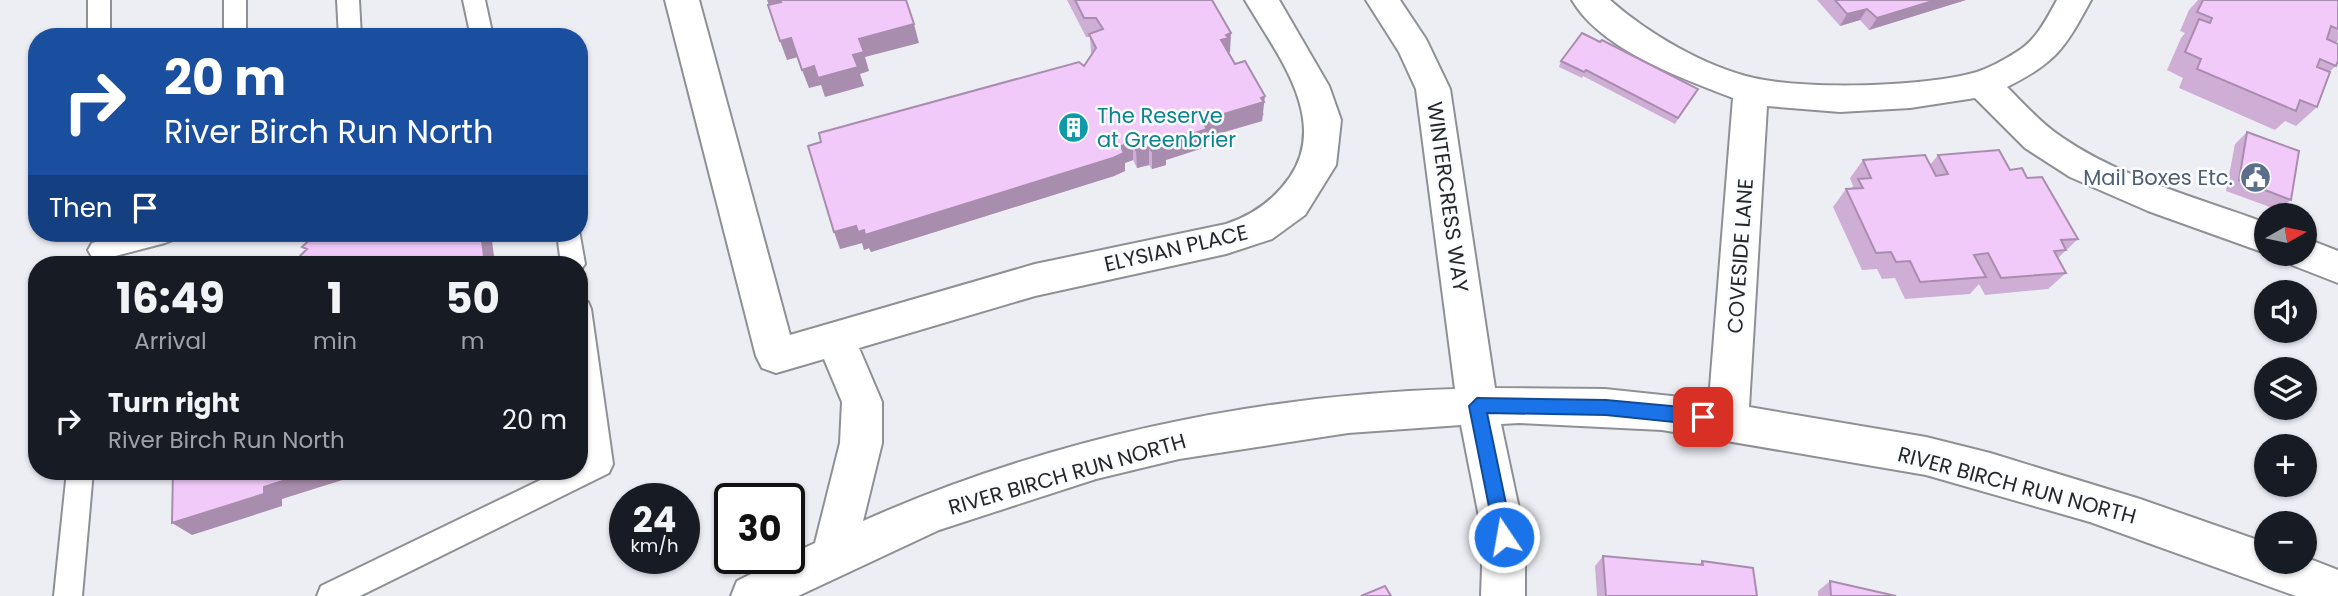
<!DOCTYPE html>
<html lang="en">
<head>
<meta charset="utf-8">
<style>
  body { margin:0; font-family:Poppins,sans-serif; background:#20242c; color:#f1f3f6; height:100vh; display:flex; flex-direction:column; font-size:26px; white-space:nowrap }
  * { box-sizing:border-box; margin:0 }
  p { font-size:23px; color:#9ea1a6 }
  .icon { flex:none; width:38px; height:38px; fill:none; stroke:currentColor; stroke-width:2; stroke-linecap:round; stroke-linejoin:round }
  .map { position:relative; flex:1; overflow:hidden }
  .drawer { position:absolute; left:28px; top:256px; width:560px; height:224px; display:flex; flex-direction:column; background:#171b24; border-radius:28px; box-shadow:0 2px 5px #0004 }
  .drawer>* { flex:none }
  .hud { position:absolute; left:28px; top:28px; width:560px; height:214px; border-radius:28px; box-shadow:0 2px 5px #0004; background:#1a4fa0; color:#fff; overflow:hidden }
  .needle { width:46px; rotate:81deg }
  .controls { position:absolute; left:2254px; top:203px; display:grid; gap:14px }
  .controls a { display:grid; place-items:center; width:63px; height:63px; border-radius:50%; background:#171b24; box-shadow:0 2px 5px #0004; font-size:35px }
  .speed { position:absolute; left:609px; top:483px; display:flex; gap:14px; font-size:35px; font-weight:700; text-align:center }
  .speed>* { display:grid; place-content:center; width:91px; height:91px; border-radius:50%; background:#171b24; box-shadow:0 2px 5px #0004; line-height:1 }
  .speed small { font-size:18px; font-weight:400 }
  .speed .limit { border:4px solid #111; border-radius:10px; background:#fff; color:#111 }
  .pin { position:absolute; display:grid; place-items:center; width:60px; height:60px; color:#fff; margin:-30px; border-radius:14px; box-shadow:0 4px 10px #0006 }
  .me { position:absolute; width:77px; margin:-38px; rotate:348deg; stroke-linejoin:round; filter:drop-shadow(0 0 5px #0008) }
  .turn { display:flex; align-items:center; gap:24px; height:147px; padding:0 21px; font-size:32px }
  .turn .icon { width:91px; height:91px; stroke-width:2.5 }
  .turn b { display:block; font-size:49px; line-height:60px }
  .then { display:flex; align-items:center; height:66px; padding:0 21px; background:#0003; gap:14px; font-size:26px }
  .eta { display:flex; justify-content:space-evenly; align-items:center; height:119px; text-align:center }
  .eta b { font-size:42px; font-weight:700; line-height:49px }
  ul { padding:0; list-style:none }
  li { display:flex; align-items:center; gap:21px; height:91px; padding:0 21px }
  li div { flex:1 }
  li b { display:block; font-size:26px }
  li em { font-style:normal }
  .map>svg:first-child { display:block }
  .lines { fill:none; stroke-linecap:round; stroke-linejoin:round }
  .service-casing { stroke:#8e9095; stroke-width:4 }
  .minor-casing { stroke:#8e9095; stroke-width:4 }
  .service { fill:#fff; fill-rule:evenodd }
  .minor { fill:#fff; fill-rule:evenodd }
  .wall { fill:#cfaed6 }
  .shaded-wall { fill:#a98dae }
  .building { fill:#f1caf9; stroke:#a98dae; stroke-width:2 }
  .route { fill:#1a73e8; stroke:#114b97; stroke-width:2 }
  .labels { text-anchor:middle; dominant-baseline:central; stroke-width:5; stroke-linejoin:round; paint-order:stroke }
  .culture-label { font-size:21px; fill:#0d838f; stroke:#fbfcfe; text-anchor:start }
  .service-label { font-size:21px; fill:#4e5e75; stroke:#fbfcfe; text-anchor:end }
  .street-label { font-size:21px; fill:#262729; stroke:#fbfcfe }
</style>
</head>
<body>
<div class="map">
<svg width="2338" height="596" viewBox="0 0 2338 596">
  <rect width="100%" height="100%" fill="#eceef4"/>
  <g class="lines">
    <defs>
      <path id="service" d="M88,0H110V37H88Z
        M224,0H246V37H224Z
        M337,0H359L361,37H339Z
        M463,0H485L493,37H471Z
        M579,230L585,264L579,272V264H561L557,233H579Z
        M128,233H177L173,240L165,243L100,260L92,257L88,250L92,243Z
        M579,299L588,302L591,309L613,464L609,473L360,596H317L321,586L559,471H579V461L586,458L579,406Z
        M67,471H93L82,596H54Z"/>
      <path id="minor" d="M665,0H699L790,335L1035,264L1226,224C1253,215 1274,200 1290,177C1330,118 1275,52 1245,0H1279L1329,86L1341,120L1336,165L1305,215L1272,239L1226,254L1035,296L859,348L882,402V443L863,521C1047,439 1254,395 1455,389L1416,89L1399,52L1366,0H1400L1426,39L1450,89L1495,388L1605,389L1709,400L1733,98C1682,78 1601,50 1572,0H1610C1647,33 1705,67 1754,78C1806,90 1926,87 1977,72C1989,68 2004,60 2015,53C2036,41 2046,20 2057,0H2091C2065,48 2057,62 2007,87C2025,105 2042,124 2063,138C2123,179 2199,198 2266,223L2268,254L2148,211L2070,177L2025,148L1975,98L1910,108L1840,112L1767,106L1749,407L1926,437L1990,453L2140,499L2266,543V562H2305V557L2338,570V596H2296L2090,522L1926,475L1662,430L1519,423L1501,424L1525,537V596H1481L1483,537L1461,425L1348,433L1179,459L1096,479L939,530L798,596H731L737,581L783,558H789V555L815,543L840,443L842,402L824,359L776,373L762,368L756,356Z
        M2305,238L2338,251V283L2292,265L2286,254H2305Z"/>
    </defs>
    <use href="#service" class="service-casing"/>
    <use href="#minor" class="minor-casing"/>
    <use href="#service" class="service"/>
    <use href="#minor" class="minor"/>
  </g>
  <path class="wall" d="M1067,0H1212L1230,52L1228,53L1264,114L1263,115L1262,121L1221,133V137L1206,141V147L1166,160V165L1152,169L1149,165L1137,168L1133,160L1125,163V171L1114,176L871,252L869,248L864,250L862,243L840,249L1084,66L1091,54L1090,37H1086Z
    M1817,0H1966L1869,30L1860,20L1840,26Z
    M2198,0H2338V41L2336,43V66L2329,72L2317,107L2296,126L2285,121L2275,130L2179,88L2183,78L2167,70L2181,38L2185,33L2180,31L2189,10Z
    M1600,42L1698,89L1675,124L1583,76L1582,78L1559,67L1561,61Z
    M2247,132L2291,200L2278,210L2226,191L2235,144Z
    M1938,155L2010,170L2027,178L2078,239L2058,258L2066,273L2048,289L1985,295L1979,284L1970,294L1905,299L1895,278L1882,279L1877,269L1862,270L1833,207L1846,189H1851L1853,186L1850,178L1863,160L1930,165Z
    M1603,556L1699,565L1702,561L1757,596H1597L1595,566Z
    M1830,581L1896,596H1818V591Z"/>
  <path class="shaded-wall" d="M767,0H780L783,8L771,11Z
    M1936,0H1966L1869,30L1877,18Z
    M1867,9L1860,20L1840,26L1847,14Z
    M914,24L919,43L865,57L869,71L860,74L864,86L825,97L821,85L809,88L802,70L859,39Z
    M1231,33L1230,52L1228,53L1221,40L1226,35Z
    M791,38L798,57L787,60L780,41Z
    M1265,96L1262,121L1221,133V137L1206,141V147L1166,160V165L1152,169V151L1164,143L1204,124L1220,115Z
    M1133,142V160L1125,163V171L1114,176L871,252L869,248L864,250L862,243L840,249L834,232Z
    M1149,147V165L1137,168L1136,150Z
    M481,233H491L495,264H485Z
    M314,471H371L282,499V506L192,535L172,523L264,487Z"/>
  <path class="building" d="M780,0H906L914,24L859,39L864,52L853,55L858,67L818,78L814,66L802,70L791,38L780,41L768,5L781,2Z
    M1075,0H1212L1231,33L1226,35L1229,38L1221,40L1235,64L1245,61L1265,96L1261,98L1264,102L1220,115L1222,118L1204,124L1207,129L1164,143L1166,146L1152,151L1149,147L1136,150L1133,142L1121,146L1124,153L1113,158L865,235L864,230L858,232L856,226L834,232L808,146L821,142L819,133L1079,62L1084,66L1096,48L1089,34L1103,29L1096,18H1084Z
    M1835,0H1936L1877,18L1867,9L1847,14Z
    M2203,0H2338V29L2331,26L2327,39L2338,44V61L2336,66L2320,59L2317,67L2330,72L2317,107L2300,100L2296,111L2197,69L2201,59L2185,52L2199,19L2210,23L2212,18L2197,12Z
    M1582,33L1600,42L1602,40L1698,89L1678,118L1586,70L1584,72L1561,61Z
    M2247,132L2299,151L2291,200L2239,180Z
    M1999,150L2010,170L2022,168L2027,178L2042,177L2078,239L2061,240L2066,250L2054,251L2066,273L2001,278L1988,253L1974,255L1986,277L1920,282L1910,261L1896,262L1891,252L1876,253L1846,189L1863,188L1858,179L1871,178L1863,160L1925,155L1936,176L1948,174L1938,155Z
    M317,233H352L361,237L376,233H481L485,264H272L299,257L307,249L302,247Z
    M173,471H314L264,487V494L172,523Z
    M1603,556L1703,565L1702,561L1753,568L1757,596H1606Z
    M1830,581L1896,596H1831Z
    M1385,586L1391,596H1361Z"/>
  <path class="route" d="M1477,398L1606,400L1703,409L1712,417L1703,425L1606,415L1487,413L1513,537L1511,543L1504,546L1498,543L1495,537L1469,406Z"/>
  <defs>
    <symbol id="building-disc" viewBox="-11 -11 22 22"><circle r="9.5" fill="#0f9aa8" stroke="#fbfcfe"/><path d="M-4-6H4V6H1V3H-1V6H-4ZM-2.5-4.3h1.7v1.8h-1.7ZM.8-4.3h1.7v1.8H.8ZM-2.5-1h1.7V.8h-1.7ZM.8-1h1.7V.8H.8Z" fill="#fff"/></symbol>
    <symbol id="civic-disc" viewBox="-11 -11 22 22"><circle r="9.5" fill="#5c6f8a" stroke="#fbfcfe"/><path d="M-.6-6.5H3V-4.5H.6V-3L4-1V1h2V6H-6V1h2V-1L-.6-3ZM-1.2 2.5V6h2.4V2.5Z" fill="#fff"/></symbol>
  </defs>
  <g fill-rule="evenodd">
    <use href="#building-disc" x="1056" y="110" width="35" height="35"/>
    <use href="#civic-disc" x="2238" y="160" width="35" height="35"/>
  </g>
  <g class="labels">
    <g class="culture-label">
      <text x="1097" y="115">The Reserve<tspan x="1097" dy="24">at Greenbrier</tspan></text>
    </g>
    <g class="service-label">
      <text x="2233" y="177">Mail Boxes Etc.</text>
    </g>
    <g class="street-label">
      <text transform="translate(1448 197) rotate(82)">WINTERCRESS WAY</text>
      <text transform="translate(1176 248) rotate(-13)">ELYSIAN PLACE</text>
      <text transform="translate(1740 256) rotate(-86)">COVESIDE LANE</text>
      <text transform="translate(1067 474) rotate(-16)">RIVER BIRCH RUN NORTH</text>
      <text transform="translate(2017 485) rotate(15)">RIVER BIRCH RUN NORTH</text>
    </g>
  </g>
</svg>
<div class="controls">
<a><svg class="needle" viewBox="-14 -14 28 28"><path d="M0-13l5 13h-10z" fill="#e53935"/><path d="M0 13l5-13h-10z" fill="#9ea1a6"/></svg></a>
<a><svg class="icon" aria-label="sound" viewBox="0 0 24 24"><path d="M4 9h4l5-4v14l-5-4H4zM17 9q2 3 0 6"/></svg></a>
<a><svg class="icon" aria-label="layers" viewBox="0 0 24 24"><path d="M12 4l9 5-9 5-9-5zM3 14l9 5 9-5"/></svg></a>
<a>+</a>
<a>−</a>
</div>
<div class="speed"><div>24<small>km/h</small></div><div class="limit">30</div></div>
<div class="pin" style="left:1703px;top:417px;background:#d93025"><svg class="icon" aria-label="arrive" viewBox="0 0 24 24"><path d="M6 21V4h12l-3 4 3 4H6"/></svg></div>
<svg class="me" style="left:1504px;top:537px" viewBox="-20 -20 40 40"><circle r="17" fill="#1a73e8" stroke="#fff" stroke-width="3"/><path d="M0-11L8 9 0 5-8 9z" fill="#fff"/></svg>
<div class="hud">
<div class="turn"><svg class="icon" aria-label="right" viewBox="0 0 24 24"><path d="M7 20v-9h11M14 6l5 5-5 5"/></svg><div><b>20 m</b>River Birch Run North</div></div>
<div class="then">Then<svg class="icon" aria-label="arrive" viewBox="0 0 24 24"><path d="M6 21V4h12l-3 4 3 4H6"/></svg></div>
</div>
<section class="drawer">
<div class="eta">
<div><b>16:49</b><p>Arrival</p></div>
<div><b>1</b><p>min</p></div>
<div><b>50</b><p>m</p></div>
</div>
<ul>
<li><svg class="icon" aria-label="right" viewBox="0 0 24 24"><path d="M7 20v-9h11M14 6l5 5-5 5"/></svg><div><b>Turn right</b><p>River Birch Run North</p></div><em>20 m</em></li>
</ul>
</section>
</div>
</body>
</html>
